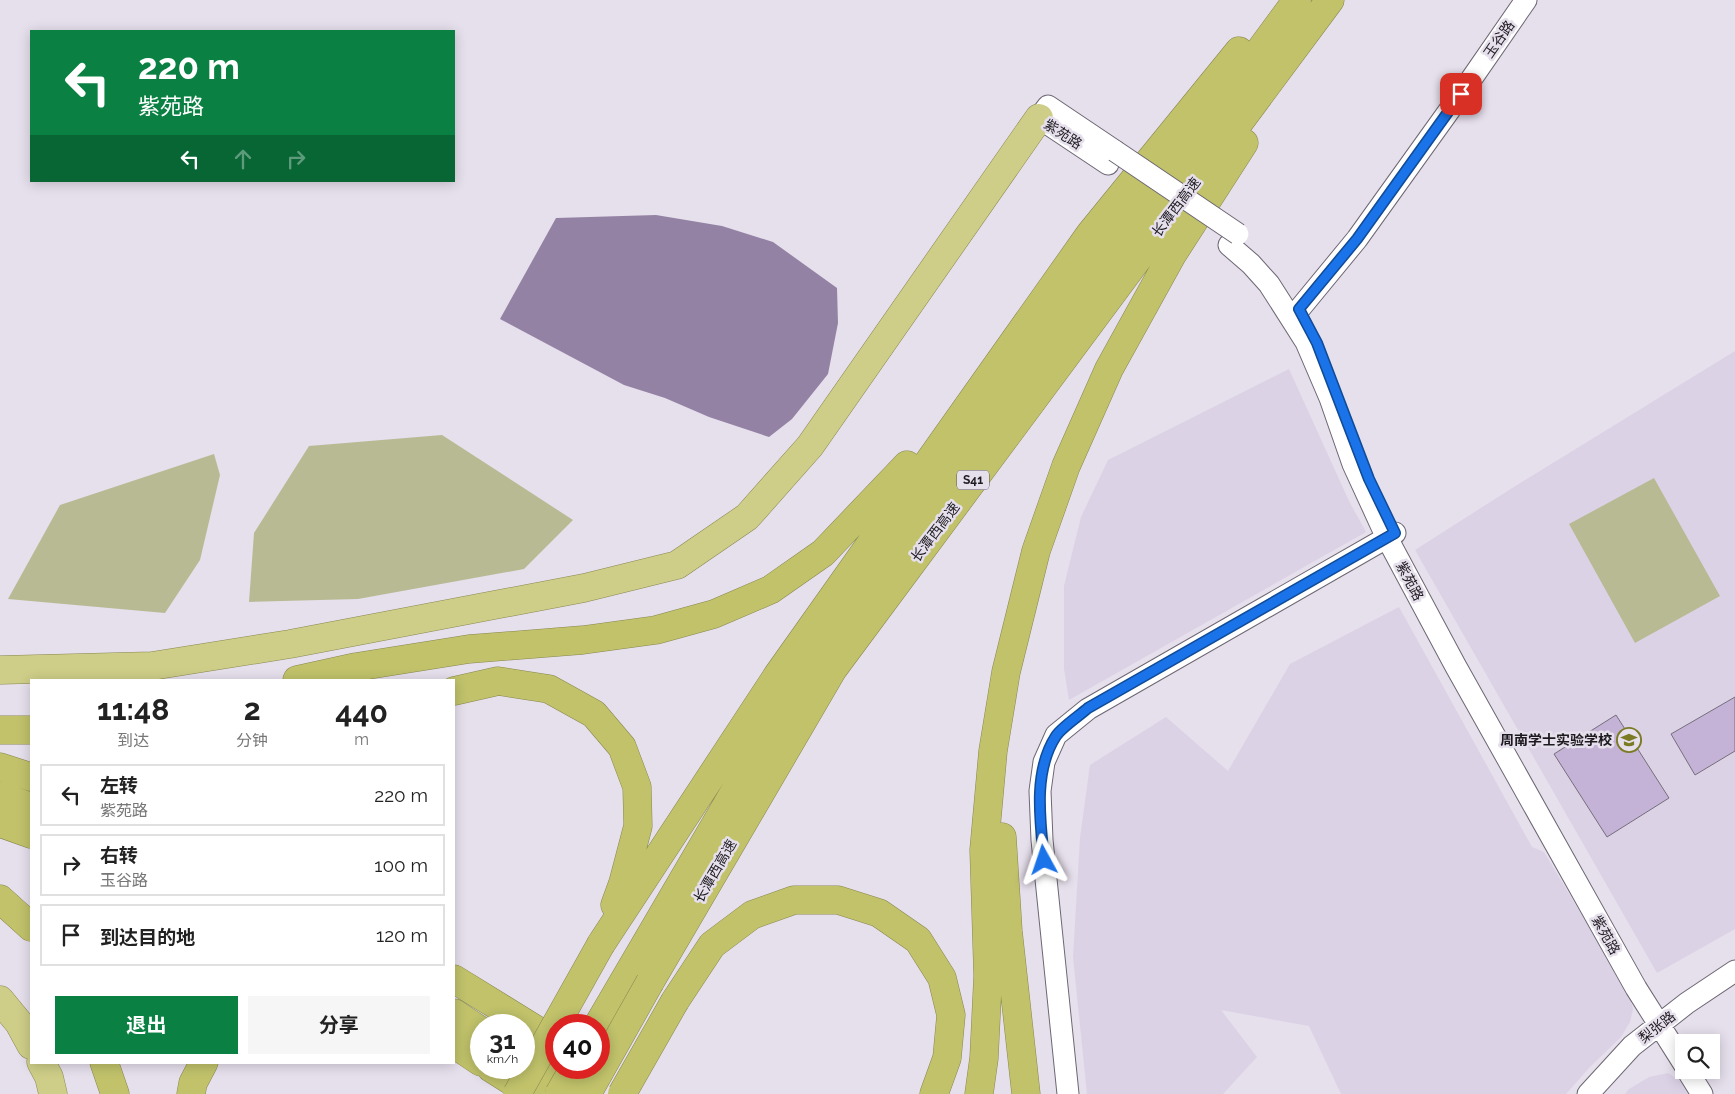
<!DOCTYPE html>
<html lang="zh">
<head>
<meta charset="utf-8">
<style>
  body { margin:0; font-family:Raleway,"Noto Sans SC",sans-serif; background:#f6f6f6; color:#222; height:100vh; display:flex; flex-direction:column; font-size:19px; white-space:nowrap }
  * { box-sizing:border-box; margin:0 }
  p { font-size:16px; color:#767676 }
  .icon { flex:none; width:28px; height:28px; fill:none; stroke:currentColor; stroke-width:2; stroke-linecap:round; stroke-linejoin:round }
  .map { position:relative; flex:1; overflow:hidden }
  .sheet { position:absolute; left:30px; top:679px; width:425px; height:385px; display:flex; flex-direction:column; background:#fff; border-radius:0px; box-shadow:0 2px 12px #0003 }
  .sheet>* { flex:none }
  .banner { position:absolute; left:30px; top:30px; width:425px; height:152px; border-radius:0px; box-shadow:0 2px 12px #0003; background:#0b8043; color:#fff; overflow:hidden }
  .tools { position:absolute; left:1675px; top:1034px; display:grid; gap:10px }
  .tools a { display:grid; place-items:center; width:45px; height:45px; border-radius:0px; background:#fff; box-shadow:0 2px 12px #0003; font-size:25px }
  .speed { position:absolute; left:470px; top:1014px; display:flex; gap:10px; font-size:25px; font-weight:700; text-align:center }
  .speed>* { display:grid; place-content:center; width:65px; height:65px; border-radius:50%; background:#fff; box-shadow:0 2px 12px #0003; line-height:1 }
  .speed small { font-size:12px; font-weight:400 }
  .speed .limit { border:8px solid #d22; background:#fff; color:#111 }
  .pin { position:absolute; display:grid; place-items:center; width:42px; height:42px; color:#fff; margin:-21px; border-radius:10px; box-shadow:0 2px 8px #0006 }
  .me { position:absolute; width:55px; margin:-28px; rotate:355deg; stroke-linejoin:round; filter:drop-shadow(0 0 4px #0008) }
  .turn { display:flex; align-items:center; gap:18px; height:105px; padding:0 25px; font-size:22px }
  .turn .icon { width:65px; height:65px; stroke-width:2.5 }
  .turn b { display:block; font-size:35px; line-height:42px }
  .lanes { display:flex; align-items:center; height:48px; padding:0 25px; background:#0003; justify-content:center; gap:25px; direction:ltr }
  .lanes .off { opacity:.35 }
  .eta { display:flex; justify-content:space-evenly; align-items:center; height:85px; text-align:center }
  .eta b { font-size:30px; font-weight:700; line-height:35px }
  .action { display:flex; gap:10px; margin-top:auto; padding:10px 25px }
  .action a { flex:1; height:58px; border-radius:0px; background:#0b8043; color:#fff; font-size:20px; font-weight:700; line-height:58px; text-align:center }
  .action a+a { background:#f6f6f6; color:#222 }
  ul { padding:0; list-style:none }
  li { display:flex; align-items:center; gap:15px; height:62px; margin:0 10px 8px; padding:0 15px; border:2px solid #e0e0e0; border-radius:0px }
  li div { flex:1 }
  li b { display:block; font-size:19px }
  li em { font-style:normal }
  .map>svg:first-child { display:block }
  .built { fill:#dcd2e6 }
  .green { fill:#b8ba94 }
  .water { fill:#9482a5 }
  .building { fill:#c5b2d7; stroke:#756f7b }
  .lines { fill:none; stroke-linecap:round; stroke-linejoin:round }
  .tertiary-casing { stroke:#6d6773; stroke-width:23 }
  .trunk-casing { stroke:#888850; stroke-width:29 }
  .motorway-casing { stroke:#888850; stroke-width:29 }
  .tertiary { stroke:#fff; stroke-width:21 }
  .trunk { stroke:#cece88; stroke-width:28 }
  .motorway { stroke:#c1c26a; stroke-width:28 }
  .tertiary-bridge-casing { stroke:#6d6773; stroke-width:23; stroke-linecap:butt }
  .motorway-bridge-casing { stroke:#888850; stroke-width:29; stroke-linecap:butt }
  .tertiary-bridge { stroke:#fff; stroke-width:21 }
  .motorway-bridge { stroke:#c1c26a; stroke-width:28 }
  .route-casing { stroke:#114b97; stroke-width:12 }
  .route { stroke:#1a73e8; stroke-width:9 }
  .labels { text-anchor:middle; dominant-baseline:central; stroke-width:5; stroke-linejoin:round; paint-order:stroke }
  .shield { fill:#e6dfec; stroke:#5a565d; stroke-width:1 }
  .shield-label { font-size:12px; font-weight:bold; fill:#1e1b20 }
  .street-label { font-size:14px; fill:#1e1b20; stroke:#e6dfec }
  .poi-label { font-size:14px; font-weight:bold; fill:#1e1b20; stroke:#e6dfec; text-anchor:end }
</style>
</head>
<body>
<div class="map">
<svg width="1735" height="1094" viewBox="0 0 1735 1094">
  <rect width="100%" height="100%" fill="#e6dfec"/>
  <path class="built" d="M1735,351V929L1657,973L1415,550L1509,490Z
    M1289,369L1349,501L1366,532L1069,700L1064,669V586L1081,517L1108,460Z
    M1399,607L1532,847L1544,852L1628,992L1633,1009L1630,1022L1621,1037L1590,1067L1566,1094H1341L1309,1026L1221,1010L1257,1057L1223,1094H1087L1073,957L1080,838L1090,765L1166,717L1228,771L1290,664Z
    M1668,1073L1682,1082L1691,1094H1625L1629,1089L1649,1077Z"/>
  <path class="green" d="M442,435L573,520L524,569L358,599L249,602L254,533L309,446Z
    M214,454L220,475L200,560L165,613L8,599L60,505Z
    M1654,478L1720,596L1635,643L1569,524Z"/>
  <path class="water" d="M656,215L722,226L773,242L837,288L838,323L828,374L792,419L769,437L709,417L665,398L624,385L500,319L556,218Z"/>
  <path class="building" d="M1735,697V751L1695,775L1671,734Z
    M1616,715L1669,798L1607,837L1554,754Z"/>
  <g class="lines">
    <defs>
      <path id="tertiary" d="M1108,164L1039,118L1048,106L1115,151
        M1229,245L1251,264L1269,284L1306,342L1330,398L1353,464L1387,538L1455,665L1636,988L1684,1064
        M1292,318L1357,239L1461,94L1526,0
        M1687,1070L1702,1094
        M1068,1094L1042,840L1040,791L1044,762L1056,735L1088,709L1395,533
        M1588,1094L1632,1046L1687,1003L1735,971"/>
      <path id="trunk" d="M0,670L152,666L290,644L584,588L677,565L747,517L810,446L1039,118
        M0,1000L19,1023L31,1045
        M41,1062L49,1077L53,1094"/>
      <path id="motorway" d="M297,680L356,667L469,649L583,640L656,630L714,614L770,590L823,553L907,465
        M454,691L498,681L549,689L594,714L622,747L637,787L638,826L623,883L615,905
        M0,730H31
        M0,767L31,777
        M0,796L31,807
        M0,823L31,834
        M1002,837L1008,931L1026,1094
        M0,899L31,927
        M601,944L777,676L1090,234L1239,51
        M454,979L556,1042
        M650,982L833,669L1330,0
        M675,1001L712,945L752,915L794,900H838L879,913L918,940L942,978L951,1015L947,1058L934,1094
        M454,1013L481,1031
        M598,1025L814,656L1297,0
        M454,1044L481,1062
        M524,1059L578,1094
        M104,1062L115,1094
        M491,1068L532,1094
        M191,1094L193,1083L204,1062
        M979,1094L984,1058L988,976L984,850L993,751L1006,672L1036,551L1066,466L1109,369L1172,255L1244,143"/>
    </defs>
    <use href="#tertiary" class="tertiary-casing"/>
    <use href="#trunk" class="trunk-casing"/>
    <use href="#motorway" class="motorway-casing"/>
    <use href="#tertiary" class="tertiary"/>
    <use href="#trunk" class="trunk"/>
    <use href="#motorway" class="motorway"/>
    <defs>
      <path id="tertiary-bridge" d="M1115,151L1238,234"/>
      <path id="motorway-bridge" d="M517,1094L601,944
        M559,1094L574,1068
        M587,1094L650,982
        M622,1094L675,1001"/>
    </defs>
    <use href="#tertiary-bridge" class="tertiary-bridge-casing"/>
    <use href="#motorway-bridge" class="motorway-bridge-casing"/>
    <use href="#tertiary-bridge" class="tertiary-bridge"/>
    <use href="#motorway-bridge" class="motorway-bridge"/>
  </g>
  <g class="lines">
    <defs>
      <path id="route" d="M1044,860C1040,820 1033,771 1056,736C1062,727 1079,716 1088,708L1395,533L1369,479L1317,343L1299,309L1357,239L1461,94"/>
    </defs>
    <use href="#route" class="route-casing"/>
    <use href="#route" class="route"/>
  </g>
  <defs>
    <symbol id="school-ring" viewBox="-11 -11 22 22"><circle r="9.5" fill="#e6dfec" stroke="#7b7b23" stroke-width="1.5"/><path d="M0-5L7-2L0 1L-7-2ZM-4 1L0 2.5L4 1V4Q0 6-4 4Z" fill="#7b7b23"/></symbol>
  </defs>
  <g fill-rule="evenodd">
    <use href="#school-ring" x="1615" y="726" width="28" height="28"/>
  </g>
  <g class="labels">
    <rect class="shield" x="957" y="470.5" width="32" height="19" rx="4"/>
    <g class="shield-label">
      <text x="973" y="480">S41</text>
    </g>
    <g class="street-label">
      <text transform="translate(1499 39) rotate(-55)">玉谷路</text>
      <text transform="translate(1063 134) rotate(33)">紫苑路</text>
      <text transform="translate(1176 207) rotate(-53)">长潭西高速</text>
      <text transform="translate(935 532) rotate(-53)">长潭西高速</text>
      <text transform="translate(1410 581) rotate(62)">紫苑路</text>
      <text transform="translate(715 871) rotate(-60)">长潭西高速</text>
      <text transform="translate(1606 935) rotate(61)">紫苑路</text>
      <text transform="translate(1657 1027) rotate(-38)">梨张路</text>
    </g>
    <g class="poi-label">
      <text x="1612" y="740">周南学士实验学校</text>
    </g>
  </g>
</svg>
<div class="tools">
<a><svg class="icon" aria-label="search" viewBox="0 0 24 24"><circle cx="10" cy="10" r="6"/><path d="M15 15l6 6"/></svg></a>
</div>
<div class="speed"><div>31<small>km/h</small></div><div class="limit">40</div></div>
<div class="pin" style="left:1461px;top:94px;background:#d93025"><svg class="icon" aria-label="arrive" viewBox="0 0 24 24"><path d="M6 21V4h12l-3 4 3 4H6"/></svg></div>
<svg class="me" style="left:1044px;top:860px" viewBox="-20 -20 40 40"><path d="M0-17L14 15 0 8-14 15z" fill="#1a73e8" stroke="#fff" stroke-width="4"/></svg>
<div class="banner">
<div class="turn"><svg class="icon" aria-label="left" viewBox="0 0 24 24"><path d="M17 20v-9H6M10 6l-5 5 5 5"/></svg><div><b>220 m</b>紫苑路</div></div>
<div class="lanes"><svg class="icon" aria-label="left" viewBox="0 0 24 24"><path d="M17 20v-9H6M10 6l-5 5 5 5"/></svg><svg class="icon off" aria-label="ahead" viewBox="0 0 24 24"><path d="M12 20V5M6 11l6-6 6 6"/></svg><svg class="icon off" aria-label="right" viewBox="0 0 24 24"><path d="M7 20v-9h11M14 6l5 5-5 5"/></svg></div>
</div>
<section class="sheet">
<div class="eta">
<div><b>11:48</b><p>到达</p></div>
<div><b>2</b><p>分钟</p></div>
<div><b>440</b><p>m</p></div>
</div>
<ul>
<li><svg class="icon" aria-label="left" viewBox="0 0 24 24"><path d="M17 20v-9H6M10 6l-5 5 5 5"/></svg><div><b>左转</b><p>紫苑路</p></div><em>220 m</em></li>
<li><svg class="icon" aria-label="right" viewBox="0 0 24 24"><path d="M7 20v-9h11M14 6l5 5-5 5"/></svg><div><b>右转</b><p>玉谷路</p></div><em>100 m</em></li>
<li><svg class="icon" aria-label="arrive" viewBox="0 0 24 24"><path d="M6 21V4h12l-3 4 3 4H6"/></svg><div><b>到达目的地</b></div><em>120 m</em></li>
</ul>
<div class="action"><a>退出</a><a>分享</a></div>
</section>
</div>
</body>
</html>
